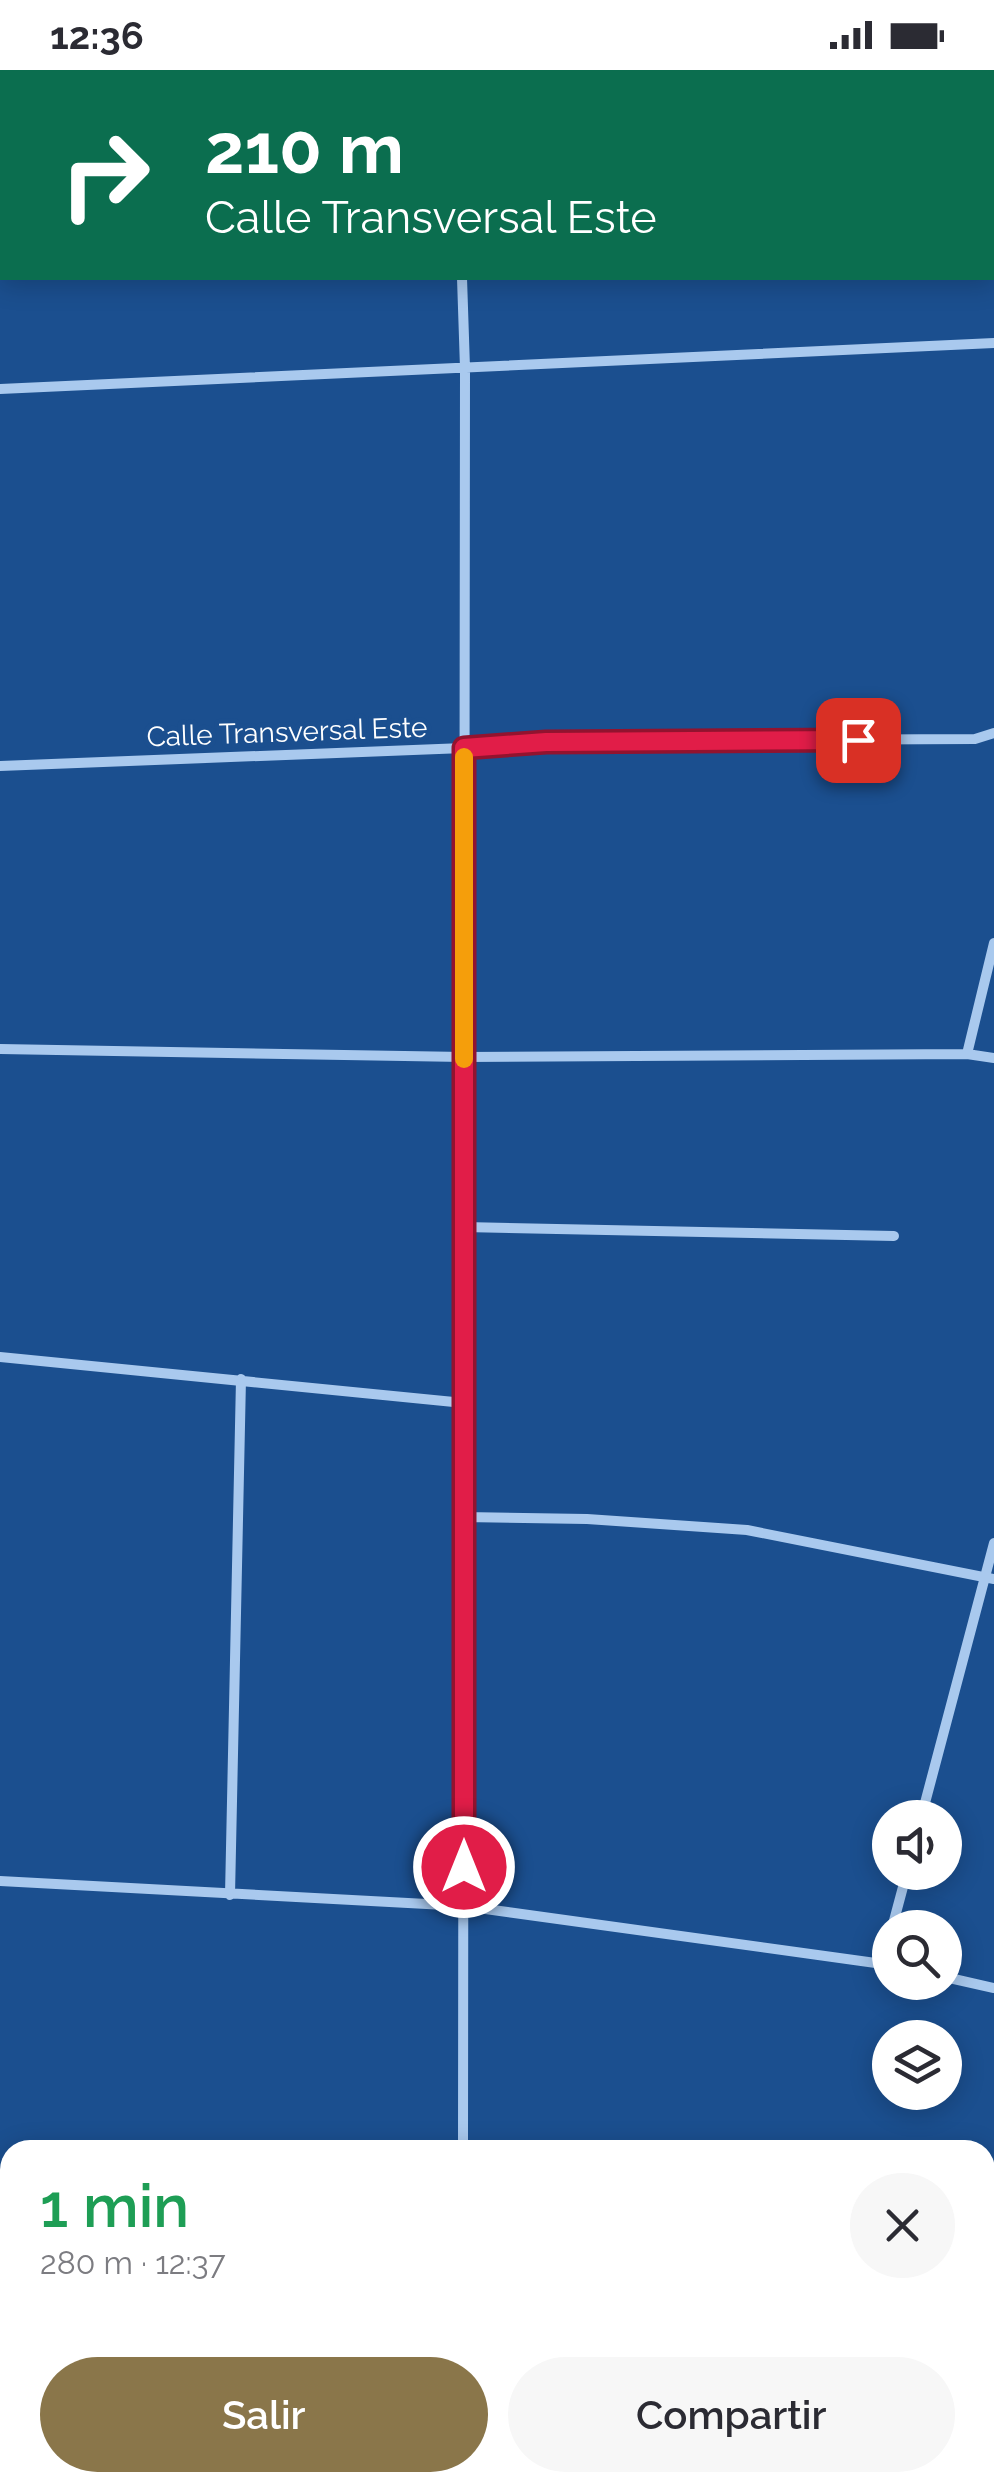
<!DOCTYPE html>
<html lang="es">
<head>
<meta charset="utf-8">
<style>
  body { margin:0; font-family:Raleway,sans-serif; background:#f7f7f7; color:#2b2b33; height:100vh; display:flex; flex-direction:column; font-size:38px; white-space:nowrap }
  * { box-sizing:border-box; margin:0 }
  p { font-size:32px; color:#7c7c81 }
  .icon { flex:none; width:55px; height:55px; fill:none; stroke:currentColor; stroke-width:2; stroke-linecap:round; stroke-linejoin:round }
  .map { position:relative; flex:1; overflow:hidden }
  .panel { position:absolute; left:0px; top:2070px; width:995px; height:352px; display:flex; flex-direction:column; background:#fff; border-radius:30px 30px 0 0; box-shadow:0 5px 25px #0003 }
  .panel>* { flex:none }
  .top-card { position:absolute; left:0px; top:0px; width:995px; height:210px; box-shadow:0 5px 25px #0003; background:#0b6e4f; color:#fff; overflow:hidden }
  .tools { position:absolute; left:872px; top:1730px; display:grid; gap:20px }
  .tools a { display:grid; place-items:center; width:90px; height:90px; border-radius:50%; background:#fff; box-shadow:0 5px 25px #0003; font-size:50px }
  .pin { position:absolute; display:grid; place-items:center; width:85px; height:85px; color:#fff; margin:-42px; border-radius:20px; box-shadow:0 5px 15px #0006 }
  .me { position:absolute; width:110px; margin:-55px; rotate:0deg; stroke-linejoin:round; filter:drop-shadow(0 0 8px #0008) }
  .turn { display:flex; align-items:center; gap:35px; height:210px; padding:0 40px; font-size:45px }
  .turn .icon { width:130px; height:130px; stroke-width:2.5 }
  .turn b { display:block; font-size:70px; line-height:85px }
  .round { display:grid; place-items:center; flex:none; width:105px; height:105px; border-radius:52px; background:#f7f7f7 }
  .summary { display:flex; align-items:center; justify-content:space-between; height:170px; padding:0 40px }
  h1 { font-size:60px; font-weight:600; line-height:75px; color:#1e9e55 }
  .button { display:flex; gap:20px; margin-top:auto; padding:20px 40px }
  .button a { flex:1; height:115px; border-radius:60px; background:#8a764a; color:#fff; font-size:40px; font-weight:600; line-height:115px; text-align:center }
  .button a+a { background:#f7f7f7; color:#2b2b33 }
  .status { display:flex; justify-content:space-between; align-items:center; height:70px; padding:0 50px; background:#fff; direction:ltr }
  .status svg { height:28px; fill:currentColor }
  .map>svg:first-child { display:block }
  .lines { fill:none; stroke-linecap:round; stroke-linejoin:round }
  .street { stroke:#a9c9ee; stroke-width:10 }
  .route-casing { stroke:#92132f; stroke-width:25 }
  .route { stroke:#e11d48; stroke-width:18 }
  .slow { stroke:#f59e0b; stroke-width:18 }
  .labels { text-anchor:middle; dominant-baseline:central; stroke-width:10; stroke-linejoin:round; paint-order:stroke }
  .street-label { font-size:28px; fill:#fff; stroke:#1b4f8f }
</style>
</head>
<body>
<div class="status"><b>12:36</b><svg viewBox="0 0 49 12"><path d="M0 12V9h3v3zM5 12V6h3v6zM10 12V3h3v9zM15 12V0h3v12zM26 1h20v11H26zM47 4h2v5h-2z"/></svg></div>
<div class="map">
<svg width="994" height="2422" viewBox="0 0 994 2422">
  <rect width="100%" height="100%" fill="#1b4f8f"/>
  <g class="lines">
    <path class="street" d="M166,0L167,2
      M456,0V2
      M748,0V2
      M992,6H994
      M0,48H2
      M462,208L465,298L463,2080
      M0,319L994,273
      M0,696L464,678L546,671L975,669L994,663
      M0,979L464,987L967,984L994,988
      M967,984L994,873
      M464,1157L894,1166
      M0,1287L464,1333
      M464,1447L587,1449L747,1460L994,1509
      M921,1748L994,1473
      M0,1811L464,1836L890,1895
      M230,1825L241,1309
      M892,1858L907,1802
      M883,1893L890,1867
      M945,1907L994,1918
      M0,2117L10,2118
      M985,2244L994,2246
      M985,2403L994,2376
      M0,2405L10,2406
      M104,2412L241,2422
      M455,2422V2412
      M979,2422L982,2412"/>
  </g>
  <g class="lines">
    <defs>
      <path id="route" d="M464,1797V678L546,672L858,670"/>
    </defs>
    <use href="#route" class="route-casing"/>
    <use href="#route" class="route"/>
    <path class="slow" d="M464,687V989"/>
  </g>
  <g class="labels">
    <g class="street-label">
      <text transform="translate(287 662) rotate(-2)">Calle Transversal Este</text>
    </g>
  </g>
</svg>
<div class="tools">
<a><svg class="icon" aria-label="sound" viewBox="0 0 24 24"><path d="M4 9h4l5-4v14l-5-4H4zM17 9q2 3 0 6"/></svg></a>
<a><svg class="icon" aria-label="search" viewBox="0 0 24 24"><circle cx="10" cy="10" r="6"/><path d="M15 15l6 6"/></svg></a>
<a><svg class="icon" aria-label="layers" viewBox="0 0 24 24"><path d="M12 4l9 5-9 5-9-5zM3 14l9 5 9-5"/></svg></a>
</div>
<div class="pin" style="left:858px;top:670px;background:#d93025"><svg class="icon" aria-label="arrive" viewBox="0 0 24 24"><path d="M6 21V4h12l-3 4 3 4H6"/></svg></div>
<svg class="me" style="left:464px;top:1797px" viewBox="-20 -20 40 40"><circle r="17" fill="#e11d48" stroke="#fff" stroke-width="3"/><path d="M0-11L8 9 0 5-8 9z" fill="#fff"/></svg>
<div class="top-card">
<div class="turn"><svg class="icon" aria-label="right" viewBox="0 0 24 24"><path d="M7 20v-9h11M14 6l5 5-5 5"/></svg><div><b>210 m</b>Calle Transversal Este</div></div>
</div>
<section class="panel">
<div class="summary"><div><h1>1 min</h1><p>280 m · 12:37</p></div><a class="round"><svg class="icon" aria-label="close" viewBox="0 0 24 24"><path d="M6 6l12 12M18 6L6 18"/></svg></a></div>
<div class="button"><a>Salir</a><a>Compartir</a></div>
</section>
</div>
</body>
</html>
